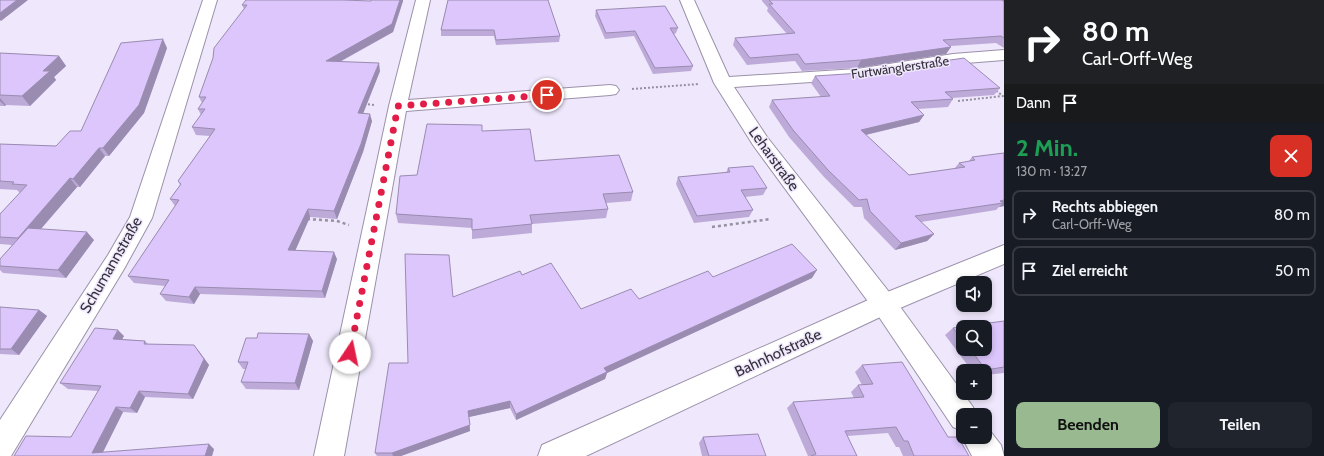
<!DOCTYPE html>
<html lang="de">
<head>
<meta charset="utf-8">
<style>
  body { margin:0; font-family:Cabin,sans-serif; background:#20242c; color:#f1f3f6; height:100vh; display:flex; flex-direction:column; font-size:15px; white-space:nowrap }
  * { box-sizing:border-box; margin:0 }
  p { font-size:13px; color:#9ea1a6 }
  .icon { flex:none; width:22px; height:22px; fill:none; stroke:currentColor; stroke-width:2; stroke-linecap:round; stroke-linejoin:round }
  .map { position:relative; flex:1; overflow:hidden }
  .details { display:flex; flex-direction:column; background:#171b24; width:320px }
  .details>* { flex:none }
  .banner { background:#202124; color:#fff; overflow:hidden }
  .buttons { position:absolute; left:956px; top:276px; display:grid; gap:8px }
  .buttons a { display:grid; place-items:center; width:36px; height:36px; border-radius:8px; background:#171b24; box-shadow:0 2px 6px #0003; font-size:20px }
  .pin { position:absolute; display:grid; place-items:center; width:34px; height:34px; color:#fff; margin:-17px; border:2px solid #fff; border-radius:50%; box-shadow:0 1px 4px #0007 }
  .me { position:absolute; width:44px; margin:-22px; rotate:11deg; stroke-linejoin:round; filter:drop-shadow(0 0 3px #0008) }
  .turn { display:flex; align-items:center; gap:14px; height:84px; padding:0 12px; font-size:18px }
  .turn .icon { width:52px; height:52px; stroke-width:2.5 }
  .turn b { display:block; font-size:28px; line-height:34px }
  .then { display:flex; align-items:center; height:38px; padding:0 12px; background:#0003; gap:8px; font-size:15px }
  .round { display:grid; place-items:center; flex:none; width:42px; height:42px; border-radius:8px; background:#20242c }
  .head { display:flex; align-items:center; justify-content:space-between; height:68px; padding:0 12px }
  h1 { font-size:24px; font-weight:700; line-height:30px; color:#1e9e55 }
  .cta { display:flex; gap:8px; margin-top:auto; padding:8px 12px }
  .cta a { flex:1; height:46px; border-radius:8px; background:#99b990; color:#111; font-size:16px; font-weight:700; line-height:46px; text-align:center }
  .cta a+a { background:#20242c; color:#f1f3f6 }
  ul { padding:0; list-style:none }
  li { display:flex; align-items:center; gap:12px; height:50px; margin:0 8px 6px; padding:0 4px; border:2px solid #363941; border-radius:8px }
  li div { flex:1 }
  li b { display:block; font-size:15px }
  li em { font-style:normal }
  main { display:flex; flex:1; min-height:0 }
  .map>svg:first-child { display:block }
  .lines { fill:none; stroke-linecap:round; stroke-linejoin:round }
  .minor-casing { stroke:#9b91a9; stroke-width:2 }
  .secondary-casing { stroke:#9b91a9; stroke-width:2 }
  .path-far1 { stroke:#9690a0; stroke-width:2; stroke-dasharray:2 2; stroke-linecap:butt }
  .path { stroke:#9690a0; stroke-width:2.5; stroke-dasharray:3 3; stroke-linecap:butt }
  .minor { fill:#fff; fill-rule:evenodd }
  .secondary { fill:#fff; fill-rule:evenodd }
  .wall { fill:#bdaad9; fill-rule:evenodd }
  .shaded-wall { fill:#9a8bb0 }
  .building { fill:#dcc6fc; stroke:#9a8bb0 }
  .route { stroke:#e11d48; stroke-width:7; stroke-dasharray:0 12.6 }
  .labels { text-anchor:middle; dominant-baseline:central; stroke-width:3; stroke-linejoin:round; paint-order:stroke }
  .far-street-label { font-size:13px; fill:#332f39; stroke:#efe7fc }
  .street-label { font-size:15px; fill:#332f39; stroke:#efe7fc }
</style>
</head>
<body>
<main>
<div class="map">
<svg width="1004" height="456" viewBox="0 0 1004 456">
  <rect width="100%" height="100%" fill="#efe7fc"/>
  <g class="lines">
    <defs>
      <path id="minor" d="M203,0H217L152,218L124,269L11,456H0V420L108,255L130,217Z
        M416,0H430L408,100L610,85L616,86L619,90L616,94L610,95L406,111L344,456H314L389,106Z
        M680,0H694L729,77L857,69L953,54L1004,50V60L953,64L857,79L734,87L767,137L893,297L973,407L976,415H963V431L953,427L875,311L753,145L714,83Z
        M985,426L987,427L1001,445L1004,456H972L962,437L963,436V437H985Z"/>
      <path id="secondary" d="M1004,245V264L893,311L586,456H538L542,445L875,297Z"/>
    </defs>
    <use href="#minor" class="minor-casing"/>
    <use href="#secondary" class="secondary-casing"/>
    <path class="path-far1" d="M632,89L699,84
      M958,101L1003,96L995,90
      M364,104L375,105"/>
    <path class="path" d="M307,219L337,221L349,225
      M712,227L771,219"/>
    <use href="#minor" class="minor"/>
    <use href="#secondary" class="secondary"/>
  </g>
  <path class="wall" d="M448,0L560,36L559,42L496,45L494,36H441V30Z
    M762,0H1004V48L996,43L951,46L946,54L857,68L802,71L795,61L747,65L733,45L735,38L787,34L767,11L768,8L762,1Z
    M371,1H403L393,32L340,62L380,71L363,114L372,121L363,152L337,219L310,217L295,251L337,259L325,298L200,294L194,304L166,301L160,294L165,286L134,283L128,276L175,206L170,199L180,185L178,181L210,136L196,135L192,127L201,115L198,109L202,103L199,97L244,9L242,5Z
    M596,10L678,28L676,33L674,34L693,66L691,71L653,74L634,36L605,39L595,16Z
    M167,48L144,113L109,156H105L80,187H77L41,229L94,240L66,278L3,273L0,270V259L12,245L0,244V214L20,193L17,190L0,189V144L56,146L81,131Z
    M0,53L59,56L66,66L54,77L56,80L30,106L6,105L5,106H0Z
    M815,76L1000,88L994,95L952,98L953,99L948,107L918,109L924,115L919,122L866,135L909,175L954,169L959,163L969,161L972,157L1004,153V206L999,207L996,210L921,222L934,234L927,241L895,250L864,218L862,207H854L824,177L789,137L769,107L772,100L821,97L811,83Z
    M482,125V131L535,161L633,192L631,201L606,203L608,209L606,218L532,224V233L472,239V228L398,223L396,214L417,175Z
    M728,168L767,188L763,195L745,197L753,210L749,217L694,223L676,184L678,177L726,173Z
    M522,275L581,309L639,299L713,277L812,278L607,373L605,379L516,420L510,408L469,417L470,431L401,456H377L375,453L408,363L453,297Z
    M0,307L39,310L47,316L19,355L0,354Z
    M1004,321V373L985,375V371H972L945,335L953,328ZM963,327L985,349H963Z
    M309,334L313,341L299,390L246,389L241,382L246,369H243L238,362L257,338Z
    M124,336L122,339L145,341L148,344L199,351L209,365L193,399L145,397L137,413L123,412L103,452L214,449L212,456H14L71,437L98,391L68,389L60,383Z
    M862,365L948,437L969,456H903L899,447H896L888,433L847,436L857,456H808L787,408L793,402L854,398L851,392L858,385H862L855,372Z
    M703,437L766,456H702L699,443Z"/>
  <path class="shaded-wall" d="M17,0H28L1,21L0,20V13Z
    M400,0H403V1L393,32L328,68L326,61Z
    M163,39L167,48L144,113L109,156L103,148Z
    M951,47L946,54L857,68L861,60Z
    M59,56L66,66L54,77L56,80L30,106L22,96L43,71Z
    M379,63L380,71L360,121L358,113Z
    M0,98L6,105L5,106L0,101Z
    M370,114L372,121L363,152L337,219L334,211Z
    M924,115L919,122L856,137L861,130Z
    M99,148L105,156L80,187L73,179Z
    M70,178L77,187L26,246L18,238Z
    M1004,200V206L999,207L1003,203L1000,201Z
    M308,209L310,217L292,258L288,250Z
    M87,232L94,240L66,278L58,270Z
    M934,234L927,241L895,250L901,243Z
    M334,252L337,259L325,298L322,291Z
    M817,270L812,278L607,373L605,379L516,420V414L604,368Z
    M195,287L200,294L194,304L189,297Z
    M39,310L47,316L19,355L11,349Z
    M118,330L124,336L119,345L113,339Z
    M309,334L313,341L299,390L295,383Z
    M194,345L209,365L193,399L188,394Z
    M139,391L145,397L137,413L130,408Z
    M510,401V408L469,417L470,431L401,456H393L392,453L468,411Z
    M116,407L123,412L101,456L92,453Z
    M209,444L214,449L212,456H205Z"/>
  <path class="building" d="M0,0H17L0,13Z
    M246,0H343L371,1V0H400L392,24L326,61L379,63L358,113L370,114L361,144L334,211L308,209L288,250L334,252L322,291L195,287L189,297L160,294L169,280L128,276L179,200L170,199L181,184L178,181L215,129L192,127L205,109H198L206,97H199L213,58L214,48L247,5H242Z
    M448,0H548L560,36L496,40L494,30H441Z
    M769,0H1004H1002L1004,2V38L1001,36L943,40L951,47L861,60L805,64L798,54L750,58L735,38L795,33L769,4H773Z
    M665,6L678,28H670L693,66L655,68L635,31L606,33L596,10Z
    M163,39L139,105L103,148H99L73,179L70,178L18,238L0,237V214L27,185L12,184L14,182L0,181V144L56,146L70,131H81L121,43Z
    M0,53L59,56L43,71H50L22,96L0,95Z
    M964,58L1000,88L945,92L953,99L911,102L924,115L861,130L909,175L965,167L959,163L975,160L972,157L1004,153V200L1000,201L1003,203L915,216L934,234L901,243L870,211L867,199L859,200L828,170L793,130L772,100L830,96L815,76L861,73Z
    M427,124L482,125V131L530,129L535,161L619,155L633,192L603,194L608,209L530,215L532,224L472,230V219L396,214L400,176L417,175Z
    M753,166L767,188L741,190L753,210L697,216L678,177L730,172L728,168Z
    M28,228L87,232L58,270L0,266V259Z
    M792,244L817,270L604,368L607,372L516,414L510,401L468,411L470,425L392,453H375L389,363H408L405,254L449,255L453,297L520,271L522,275L551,263L581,309L631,289L639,299L708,271L713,277Z
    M0,307L39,310L11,349H0Z
    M1004,321V367L986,370L970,349H985V327H963V340L953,328Z
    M95,328L118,330L113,339L145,341L144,344L194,345L204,359L188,394L139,391L130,408L116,407L92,453L209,444L205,456H14L26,436L71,437L101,386L60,383Z
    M258,333L309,334L295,383L241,382L248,362H238L246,338H257Z
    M902,362L948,437H958L969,456H914L908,441H904L896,427L845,431L857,456H811L816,454L793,402L864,397L858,385L873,384L862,365Z
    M758,434L766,456H709L703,437Z"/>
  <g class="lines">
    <path class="route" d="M350,353L398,106L547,95"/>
  </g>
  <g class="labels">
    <g class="far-street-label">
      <text transform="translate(900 67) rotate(-8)">Furtwänglerstraße</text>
    </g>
    <g class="street-label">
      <text transform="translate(774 159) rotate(54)">Leharstraße</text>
      <text transform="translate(111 265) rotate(-60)">Schumannstraße</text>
      <text transform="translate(778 353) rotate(-25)">Bahnhofstraße</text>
    </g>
  </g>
</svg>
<div class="buttons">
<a><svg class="icon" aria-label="sound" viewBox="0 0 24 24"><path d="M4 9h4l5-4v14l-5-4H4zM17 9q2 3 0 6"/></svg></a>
<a><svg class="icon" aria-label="search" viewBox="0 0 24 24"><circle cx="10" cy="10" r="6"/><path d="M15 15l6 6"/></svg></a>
<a>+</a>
<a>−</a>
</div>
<div class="pin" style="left:547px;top:95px;background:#d93025"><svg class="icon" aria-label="arrive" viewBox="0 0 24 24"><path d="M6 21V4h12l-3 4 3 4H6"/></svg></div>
<svg class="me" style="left:350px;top:353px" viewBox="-20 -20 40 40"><circle r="19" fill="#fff"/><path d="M0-13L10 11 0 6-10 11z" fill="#e11d48"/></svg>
</div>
<section class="details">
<div class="banner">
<div class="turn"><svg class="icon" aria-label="right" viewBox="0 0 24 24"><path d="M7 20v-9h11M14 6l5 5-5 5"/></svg><div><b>80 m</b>Carl-Orff-Weg</div></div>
<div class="then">Dann<svg class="icon" aria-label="arrive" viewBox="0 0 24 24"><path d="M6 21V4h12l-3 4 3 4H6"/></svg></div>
</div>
<div class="head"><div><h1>2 Min.</h1><p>130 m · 13:27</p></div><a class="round" style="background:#d93025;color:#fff"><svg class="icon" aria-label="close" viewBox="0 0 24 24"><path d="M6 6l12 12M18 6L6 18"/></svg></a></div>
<ul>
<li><svg class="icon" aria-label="right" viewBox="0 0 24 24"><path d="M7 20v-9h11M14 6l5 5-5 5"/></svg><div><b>Rechts abbiegen</b><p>Carl-Orff-Weg</p></div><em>80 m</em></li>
<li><svg class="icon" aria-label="arrive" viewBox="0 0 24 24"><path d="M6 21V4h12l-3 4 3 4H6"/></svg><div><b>Ziel erreicht</b></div><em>50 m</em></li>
</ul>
<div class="cta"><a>Beenden</a><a>Teilen</a></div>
</section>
</main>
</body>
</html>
